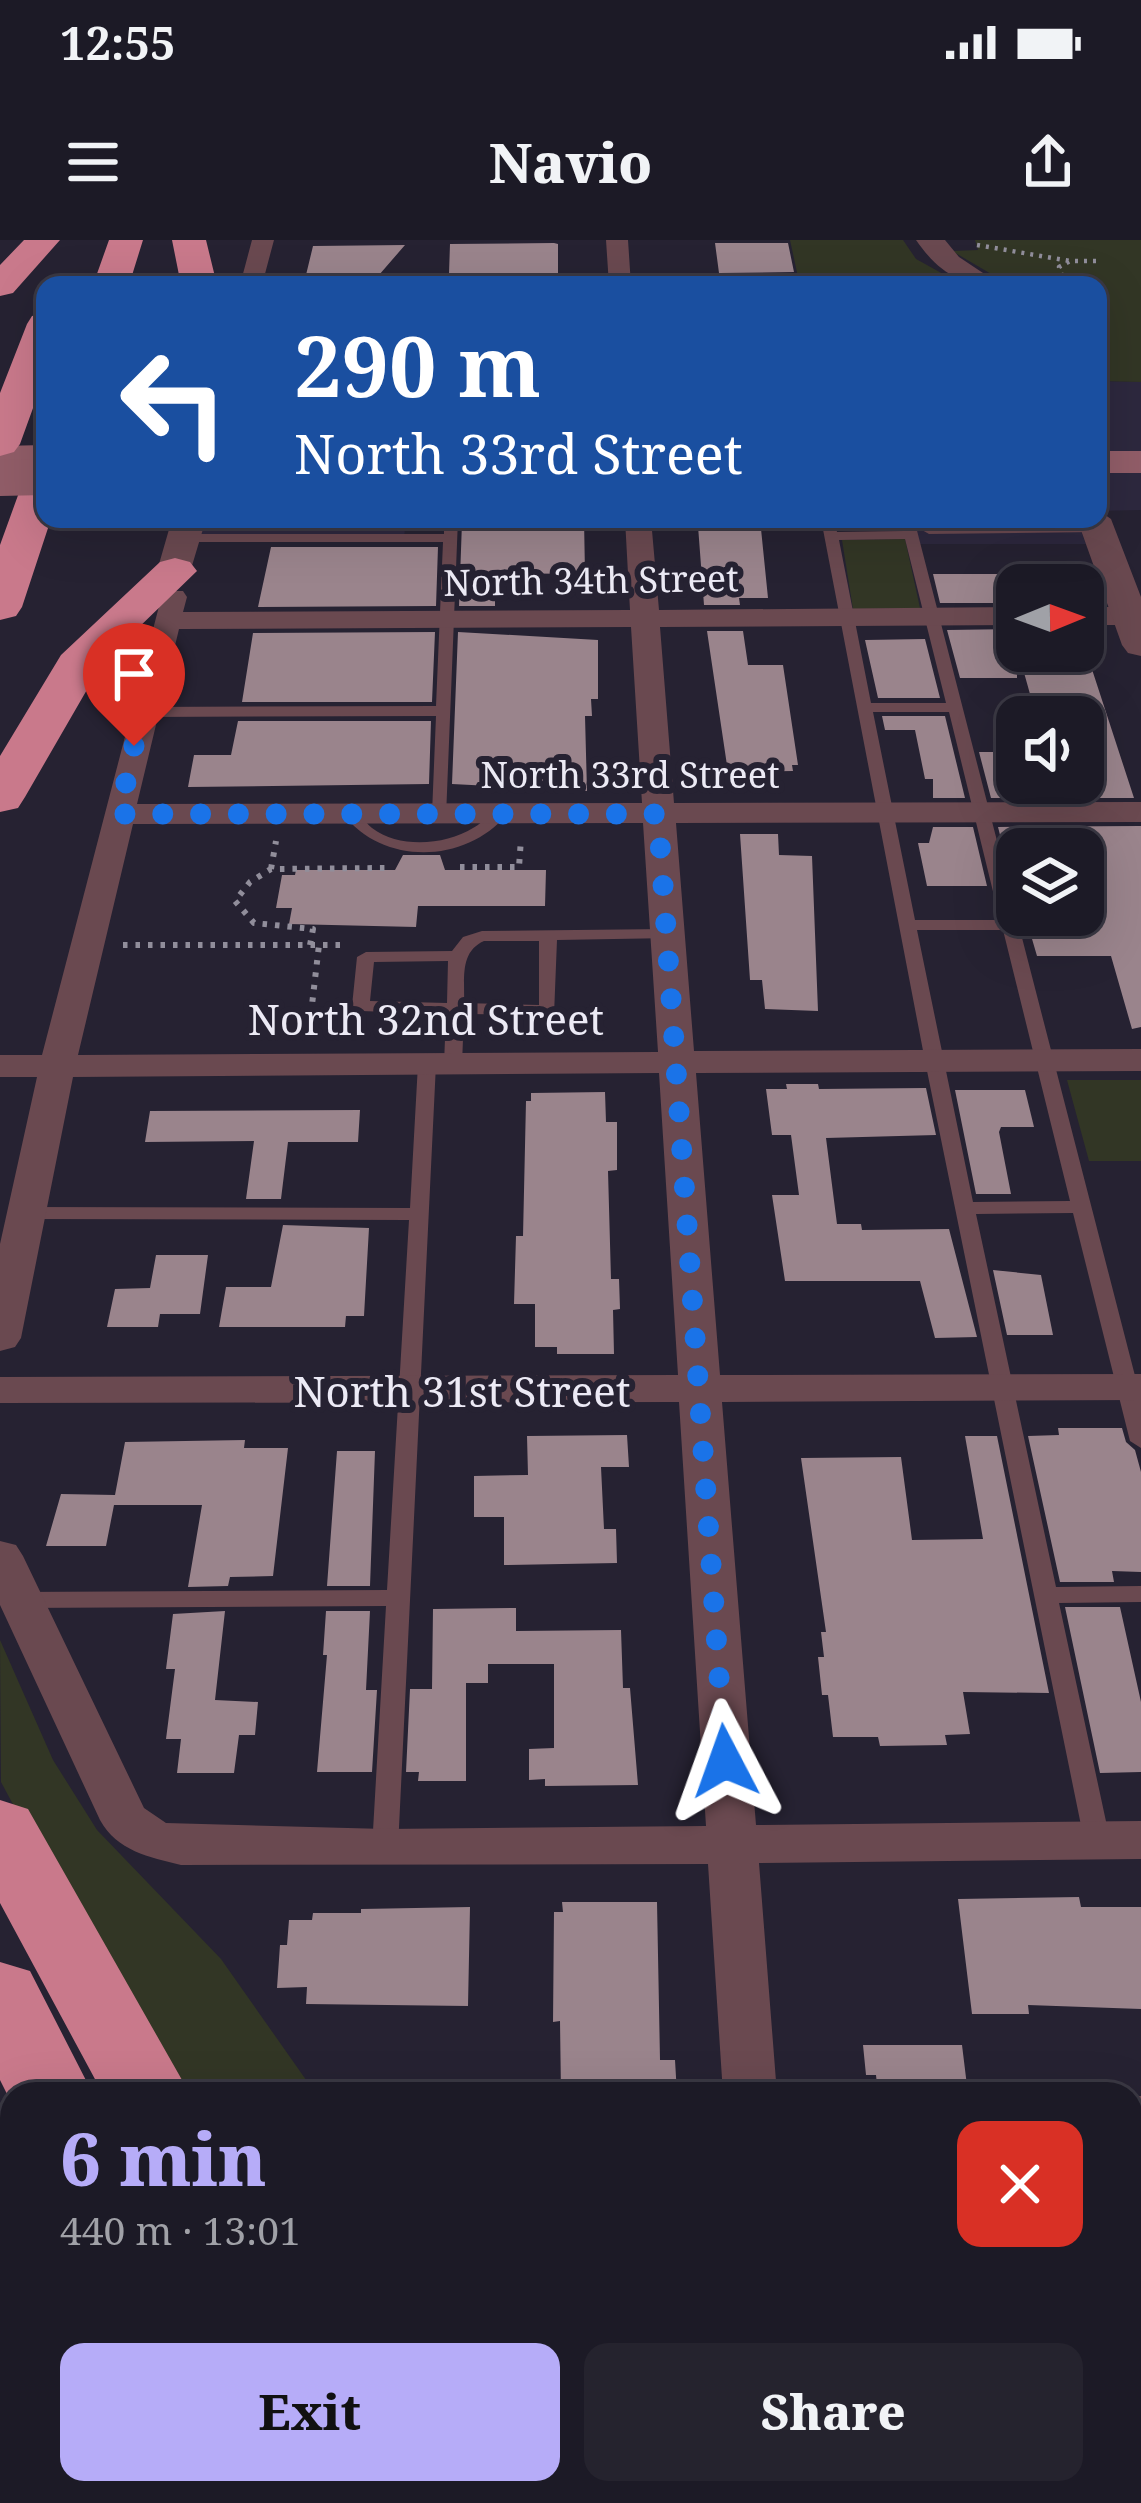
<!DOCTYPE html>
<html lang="en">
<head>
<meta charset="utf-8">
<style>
  body { margin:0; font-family:"Noto Serif",serif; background:#25232e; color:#f1f3f6; height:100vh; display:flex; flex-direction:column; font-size:45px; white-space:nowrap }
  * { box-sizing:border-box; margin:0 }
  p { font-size:39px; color:#a0a1a7 }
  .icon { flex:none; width:66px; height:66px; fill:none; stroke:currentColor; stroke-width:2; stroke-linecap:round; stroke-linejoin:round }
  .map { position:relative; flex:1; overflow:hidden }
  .panel { position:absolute; left:0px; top:1842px; width:1143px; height:423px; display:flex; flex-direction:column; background:#1c1a26; border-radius:36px 36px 0 0; box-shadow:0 12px 48px #0002,0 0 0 3px #3a3843 }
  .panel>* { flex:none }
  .hud { position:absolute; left:36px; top:36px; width:1071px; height:252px; border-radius:24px; box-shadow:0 12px 48px #0002,0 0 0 3px #3a3843; background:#1a4fa0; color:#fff; overflow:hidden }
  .needle { width:78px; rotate:89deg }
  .buttons { position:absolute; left:996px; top:324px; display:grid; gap:24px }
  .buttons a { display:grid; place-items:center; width:108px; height:108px; border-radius:24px; background:#1c1a26; box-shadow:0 12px 48px #0002,0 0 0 3px #3a3843; font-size:60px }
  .pin { position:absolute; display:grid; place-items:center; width:102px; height:102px; color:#fff; margin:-123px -51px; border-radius:50% 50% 50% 0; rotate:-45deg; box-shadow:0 0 12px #0007 }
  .pin .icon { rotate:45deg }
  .me { position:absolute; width:132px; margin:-66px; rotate:356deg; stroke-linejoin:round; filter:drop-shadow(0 0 9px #0008) }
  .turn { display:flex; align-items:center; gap:42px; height:252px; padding:0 60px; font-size:54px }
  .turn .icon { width:156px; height:156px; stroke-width:2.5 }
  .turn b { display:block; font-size:84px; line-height:102px }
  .round { display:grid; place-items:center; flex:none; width:126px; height:126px; border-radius:24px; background:#25232e }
  .overview { display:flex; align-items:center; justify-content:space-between; height:204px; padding:0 60px }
  h1 { font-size:72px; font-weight:800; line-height:90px; color:#b6acf8 }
  .button { display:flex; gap:24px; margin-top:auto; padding:24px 60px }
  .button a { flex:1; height:138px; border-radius:24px; background:#b6acf8; color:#111; font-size:48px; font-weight:800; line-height:138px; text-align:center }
  .button a+a { background:#25232e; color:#f1f3f6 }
  .status { display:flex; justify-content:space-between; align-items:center; height:84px; padding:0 60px; background:#1c1a26; direction:ltr }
  .status svg { height:33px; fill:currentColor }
  header { display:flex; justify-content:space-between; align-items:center; height:156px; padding:0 60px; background:#1c1a26; font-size:54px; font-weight:800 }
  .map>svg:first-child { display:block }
  .built { fill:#2d283e }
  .green { fill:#323625 }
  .building { fill:#9a848c }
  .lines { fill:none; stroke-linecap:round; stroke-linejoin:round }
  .path-far1 { stroke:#918e9b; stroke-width:4.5; stroke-dasharray:3 6; stroke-linecap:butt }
  .path { stroke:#918e9b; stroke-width:6; stroke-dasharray:4.5 8; stroke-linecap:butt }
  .service { fill:#6a4950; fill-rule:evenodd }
  .minor { fill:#6a4950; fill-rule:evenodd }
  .tertiary { fill:#6a4950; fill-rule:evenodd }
  .secondary { fill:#915d68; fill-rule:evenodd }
  .motorway { fill:#c9798b; fill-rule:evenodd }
  .secondary-bridge { stroke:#915d68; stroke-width:36 }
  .route { stroke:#1a73e8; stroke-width:21; stroke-dasharray:0 37.8 }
  .labels { text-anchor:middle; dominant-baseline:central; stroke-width:12; stroke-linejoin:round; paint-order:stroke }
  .far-street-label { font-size:36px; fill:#eceaf5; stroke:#262232 }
  .street-label { font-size:42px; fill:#eceaf5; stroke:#262232 }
</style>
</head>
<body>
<div class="status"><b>12:55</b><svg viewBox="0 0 49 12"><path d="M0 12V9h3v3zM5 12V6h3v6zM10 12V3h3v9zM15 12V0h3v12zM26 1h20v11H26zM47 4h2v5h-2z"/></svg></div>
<header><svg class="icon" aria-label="menu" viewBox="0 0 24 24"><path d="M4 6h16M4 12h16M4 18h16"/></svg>Navio<svg class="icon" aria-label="share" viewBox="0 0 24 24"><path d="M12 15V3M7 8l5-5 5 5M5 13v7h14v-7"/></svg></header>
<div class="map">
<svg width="1141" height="2263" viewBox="0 0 1141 2263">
  <rect width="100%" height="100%" fill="#262232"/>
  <path class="built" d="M1098,141L1141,142V270L1098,271Z
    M189,279H406L404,298H185Z
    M907,279H1076L1086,304H914Z"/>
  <path class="green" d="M790,0H903L916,19L945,35L798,37Z
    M975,0H1141V142L1098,141V45H1010L952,11L978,10Z
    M905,299L920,368L853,369L842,300Z
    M1067,840H1141V921H1089Z
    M0,1400L53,1520L97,1590L221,1719L316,1854H181L111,1747L1,1542Z
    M498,2253H632L643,2263H512Z"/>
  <path class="building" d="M554,3L558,4V34H449L450,4Z
    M715,3H788L794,32L719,33Z
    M405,5L379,35H306L313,6Z
    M297,279H440V290H319Z
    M533,279H584L585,334L495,333V366H459L462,282Z
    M724,279H760L768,358H739L740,365H704L698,286L725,285Z
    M271,307H438L436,366L258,367Z
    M933,334H1017V363H940Z
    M1017,389V438H960L947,390Z
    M707,391H743L748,425H783L798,525H792L793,531L728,532Z
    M435,392L432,462H242L253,393Z
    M458,392L598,400V459H591L592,476H585L587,551L452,544Z
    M925,399L940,458H878L865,400Z
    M1018,411H1086L1134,558H991L979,512H1015L1017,543H1083V472H1035Z
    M882,476H945L965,558H933V539H925L915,490H885Z
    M238,481H431L429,544L188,547L194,515H231Z
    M1141,586V787L1132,789L1111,716H1037L1025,675H1083V607H1017V646H1013L998,587Z
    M933,587H973L987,646H927L918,603H929Z
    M740,594H778L779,615L812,616L818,771L765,769L762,740H750Z
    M403,615H440L445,630H546L545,666H418L416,687L289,684L292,668H276L282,635H295L296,630H395Z
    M786,844H818L819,849L926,848L936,895L826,898L837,984H861L862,990L949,989L977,1097L935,1098L920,1041H785L772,955H799L791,895H772L766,849H787Z
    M955,850H1025L1034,887H1001L999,892L1011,954H976Z
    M605,852L606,882H617V930L608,931L611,1039H619L620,1069L613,1070L614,1114H557V1107H535V1064H514L516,996H523L526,861H531V853Z
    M360,870L358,902H288L281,959H246L254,901L145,902L150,871Z
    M283,985L369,988L364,1076H346L345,1087H219L226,1047H271Z
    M156,1015H208L200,1074H160L158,1087H107L115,1049L150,1048Z
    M993,1030L1041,1035L1053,1095H1007Z
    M1058,1188H1122L1126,1202L1135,1210L1141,1232V1332L1112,1331L1114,1342H1060L1028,1196L1059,1195Z
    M627,1195L629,1227H601L604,1289H616L617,1323L504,1325V1277H474V1236L528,1235L527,1196Z
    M965,1196H997L1049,1453L963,1452L970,1494L945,1495L947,1505L880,1506L878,1497H833L828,1455H822L818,1417H824L821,1392H826L801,1218L901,1217L912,1300L983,1299Z
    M245,1200L244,1208H288L273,1336L230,1337L228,1346L188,1347L202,1265H114L106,1306H46L61,1254L115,1255L125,1202Z
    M337,1211H375L370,1346H327Z
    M1065,1367H1120L1141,1462V1532L1100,1533Z
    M516,1368V1391L621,1390L623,1448H630L638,1545L545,1546V1539L529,1540V1509L554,1508V1424H488V1443H466V1541H418L419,1532H406L410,1449H432L433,1369Z
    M225,1371L215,1460L258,1462L255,1495H239L234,1533H177L181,1499H166L175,1429H166L173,1374Z
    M326,1371H370L366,1450H377L372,1532H317L327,1415H323Z
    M1079,1657L1081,1667H1141V1769L1028,1765L1029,1774H972L958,1659Z
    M562,1662H657L660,1820H675L677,1854H561L560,1781L553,1782L554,1672H563Z
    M470,1667L468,1766L306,1764L307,1747L277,1748L280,1705H287L289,1680H312L313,1673H361V1669Z
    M863,1805H962L968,1854H878L876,1835H866Z"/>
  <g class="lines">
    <path class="path-far1" d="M977,5L1070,21
      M1062,36L1059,27L1070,21H1101"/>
    <path class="path" d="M460,627H519L521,599
      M271,629L276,601
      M123,705H348
      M310,705L313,689L254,683L235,661L250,642L271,629L385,628
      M308,799L319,705"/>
    <path class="service" d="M968,31L974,34L972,36L938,42L245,43L251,40L938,36Z
      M444,279H458L446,577H434L432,574L436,476L142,477L134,472L142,467L436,466L443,302H185L178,298L185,294H444Z
      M821,279H835L837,292L903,291L900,279H914L1141,1159V1208L1130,1201L1073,973L976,974L1056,1347L1141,1346V1362L1059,1363L1110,1600L1106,1607L1097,1610L1088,1607L1084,1600L925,821ZM905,299L946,463H871L839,300ZM873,472H949L1000,680H915ZM917,690H1003L1070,961L973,962Z
      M920,279H934L935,286L1098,284L1105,288L1098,292L929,294L922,290Z
      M351,569C360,574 364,581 372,588C400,609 445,605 473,588C486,581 490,570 505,571L507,574C466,624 383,626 343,574Z
      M666,689L675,694L672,698L557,700L554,775L464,774L462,824L453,829L444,824L446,774L361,771L352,766L357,717L366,712L452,711L463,697L482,691ZM484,701H539V765L464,763C465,740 459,712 484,701ZM448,721L447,763L370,761L374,722Z
      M427,819L436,824L398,1608L394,1615L385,1618L376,1615L372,1608L386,1366L18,1368L10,1366L6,1360L10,1354L18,1352L387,1350L409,980L23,979L13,973L23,967L410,968L418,824Z
      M1131,1856H1141V1878H1131Z"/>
    <path class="minor" d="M252,0H274L262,45H240Z
      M606,0H628L631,45H609Z
      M625,279H651L659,370L1017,367V385L660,387L674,563L1141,562V582L676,583L694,811L1141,809V831L696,833L720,1135L1141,1134V1160L722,1162L756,1585L1141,1581V1619L759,1623L777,1854H723L708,1624L181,1625C149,1617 117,1611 100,1580L0,1365V1301L16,1305L23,1316L144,1568L166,1583L385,1589L706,1586L679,1162L0,1163V1137L678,1135L659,833L73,837L21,1098L15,1107L0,1111V1004L37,837H0V815H42L163,351H183L187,357L183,372L630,370ZM631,387L642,563L137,564L179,389ZM643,583L658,812L78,815L133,584Z
      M1083,367H1141V385H1083Z
      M1131,2180H1141V2236H1131Z"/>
    <path class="tertiary" d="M916,0H945L959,17L1001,45C960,45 940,34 916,0Z
      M1098,270L1111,279L1141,357V416L1128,413L1122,405L1077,279H1098Z
      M172,279H206L188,339H162L157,331Z"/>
    <path class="secondary" d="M45,205V227L0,228V206Z
      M1098,211H1141V233H1098Z"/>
    <path class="motorway" d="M24,0H60L13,53L0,56V25Z
      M109,0H143L129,45H93Z
      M172,0H206L217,45H181Z
      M45,73V135L20,204L14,212L0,216V153L27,84L32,76Z
      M45,224V279H51L22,367L16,376L0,380V305L25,236L31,227Z
      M175,318L190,322L197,331L103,422L25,557L18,568L0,572V516L61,415L160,322Z
      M0,1560L28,1569L190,1854H103L0,1663Z
      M0,1722L30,1731L93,1854H12V1864L0,1840Z
      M0,1993L12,1998V2097L0,2093Z
      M63,2253H161L166,2263H68Z
      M214,2253H313L318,2263H219Z
      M387,2253H492L497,2263H392Z"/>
    <path class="secondary-bridge" d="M0,238L45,237"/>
  </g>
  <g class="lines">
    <path class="route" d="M134,506L119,574H658L725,1521"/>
  </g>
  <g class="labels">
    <g class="far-street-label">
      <text transform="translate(591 340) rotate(-1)">North 34th Street</text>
      <text x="630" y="534">North 33rd Street</text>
    </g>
    <g class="street-label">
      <text x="426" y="778">North 32nd Street</text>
      <text x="462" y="1150">North 31st Street</text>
    </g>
  </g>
</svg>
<div class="buttons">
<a><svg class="needle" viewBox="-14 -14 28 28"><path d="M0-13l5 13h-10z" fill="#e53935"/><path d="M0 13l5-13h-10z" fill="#a0a1a7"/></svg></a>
<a><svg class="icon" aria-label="sound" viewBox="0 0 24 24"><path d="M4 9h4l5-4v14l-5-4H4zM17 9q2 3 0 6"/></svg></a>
<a><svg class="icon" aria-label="layers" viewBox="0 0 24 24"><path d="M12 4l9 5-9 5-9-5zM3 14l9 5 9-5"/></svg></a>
</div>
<div class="pin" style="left:134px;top:506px;background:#d93025"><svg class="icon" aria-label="arrive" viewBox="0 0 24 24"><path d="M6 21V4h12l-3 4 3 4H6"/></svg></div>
<svg class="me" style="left:725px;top:1521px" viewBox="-20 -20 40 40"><path d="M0-17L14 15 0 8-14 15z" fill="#1a73e8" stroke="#fff" stroke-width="4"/></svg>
<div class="hud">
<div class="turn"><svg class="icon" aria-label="left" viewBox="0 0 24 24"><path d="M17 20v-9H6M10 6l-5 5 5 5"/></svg><div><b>290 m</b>North 33rd Street</div></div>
</div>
<section class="panel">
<div class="overview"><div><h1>6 min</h1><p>440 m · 13:01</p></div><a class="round" style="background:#d93025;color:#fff"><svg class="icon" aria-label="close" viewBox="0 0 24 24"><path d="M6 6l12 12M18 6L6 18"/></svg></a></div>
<div class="button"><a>Exit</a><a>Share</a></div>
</section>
</div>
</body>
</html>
